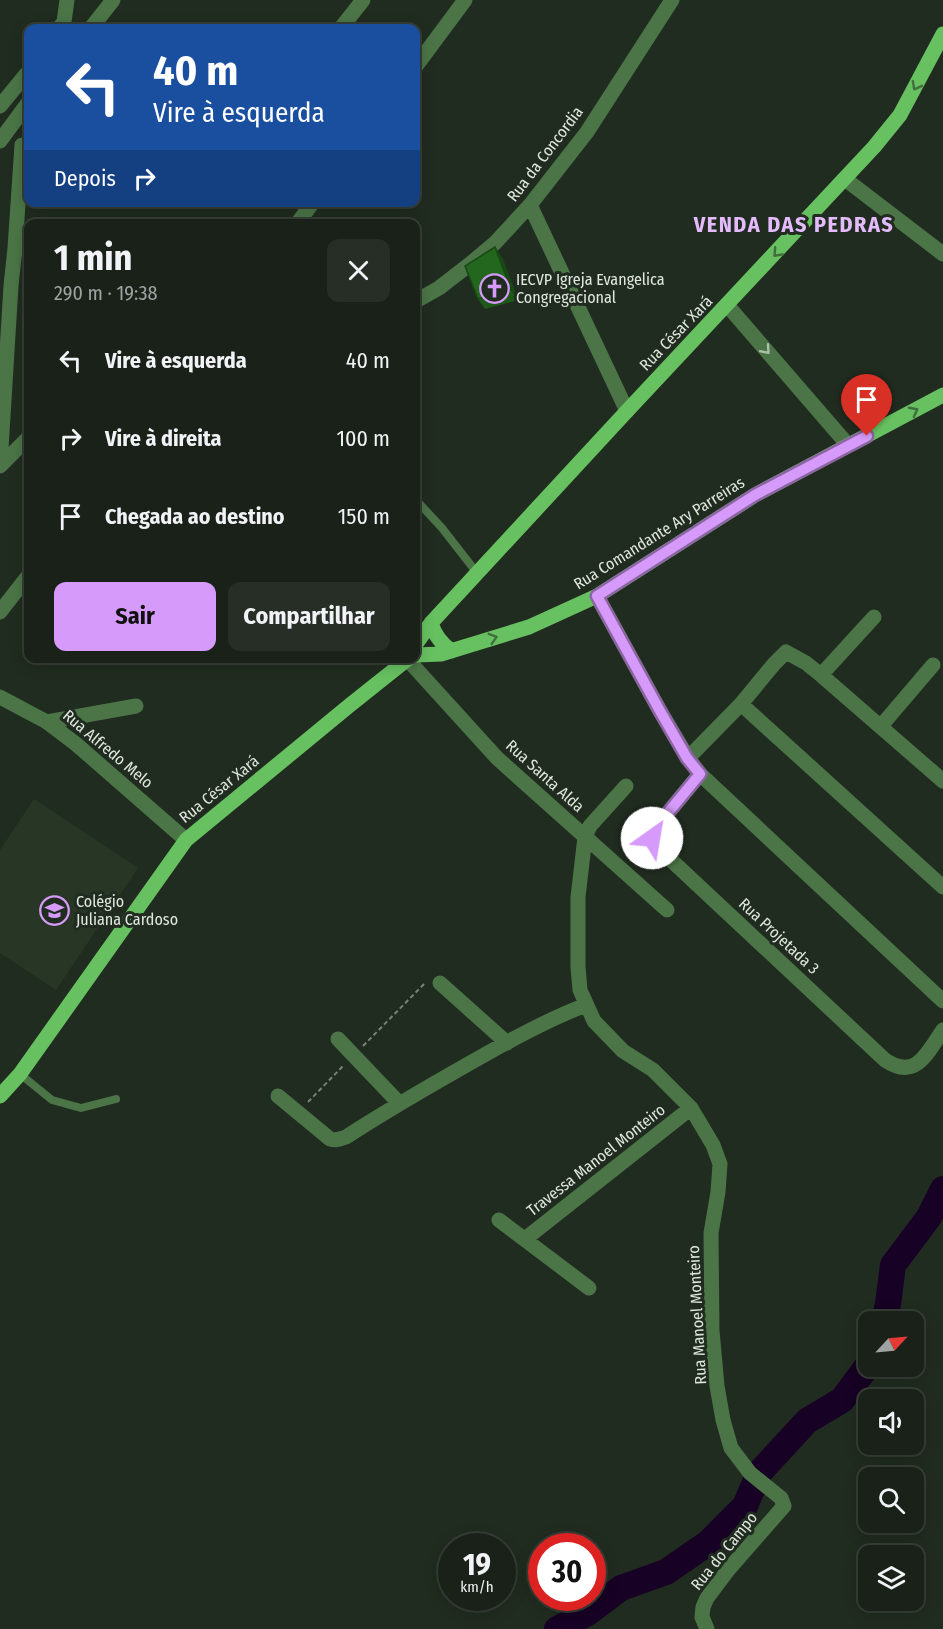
<!DOCTYPE html>
<html lang="pt">
<head>
<meta charset="utf-8">
<style>
  body { margin:0; font-family:"Fira Sans Condensed",sans-serif; background:#262e25; color:#f1f3f6; height:100vh; display:flex; flex-direction:column; font-size:22px; white-space:nowrap }
  * { box-sizing:border-box; margin:0 }
  p { font-size:20px; color:#9fa3a2 }
  .icon { flex:none; width:33px; height:33px; fill:none; stroke:currentColor; stroke-width:2; stroke-linecap:round; stroke-linejoin:round }
  .map { position:relative; flex:1; overflow:hidden }
  .sheet { position:absolute; left:24px; top:219px; width:396px; height:444px; display:flex; flex-direction:column; background:#192118; border-radius:12px; box-shadow:0 3px 15px #0003,0 0 0 2px #373e37 }
  .sheet>* { flex:none }
  .guide { position:absolute; left:24px; top:24px; width:396px; height:183px; border-radius:12px; box-shadow:0 3px 15px #0003,0 0 0 2px #373e37; background:#1a4fa0; color:#fff; overflow:hidden }
  .needle { width:39px; rotate:64deg }
  .controls { position:absolute; left:858px; top:1311px; display:grid; gap:12px }
  .controls a { display:grid; place-items:center; width:66px; height:66px; border-radius:12px; background:#192118; box-shadow:0 3px 15px #0003,0 0 0 2px #373e37; font-size:30px }
  .speed { position:absolute; left:438px; top:1533px; display:flex; gap:12px; font-size:30px; font-weight:700; text-align:center }
  .speed>* { display:grid; place-content:center; width:78px; height:78px; border-radius:50%; background:#192118; box-shadow:0 3px 15px #0003,0 0 0 2px #373e37; line-height:1 }
  .speed small { font-size:15px; font-weight:400 }
  .speed .limit { border:9px solid #d22; background:#fff; color:#111 }
  .pin { position:absolute; display:grid; place-items:center; width:51px; height:51px; color:#fff; margin:-62px -26px; border-radius:50% 50% 50% 0; rotate:-45deg; box-shadow:0 0 6px #0007 }
  .pin .icon { rotate:45deg }
  .me { position:absolute; width:66px; margin:-33px; rotate:32deg; stroke-linejoin:round; filter:drop-shadow(0 0 4px #0008) }
  .turn { display:flex; align-items:center; gap:21px; height:126px; padding:0 30px; font-size:27px }
  .turn .icon { width:78px; height:78px; stroke-width:2.5 }
  .turn b { display:block; font-size:42px; line-height:51px }
  .then { display:flex; align-items:center; height:57px; padding:0 30px; background:#0003; gap:12px; font-size:22px }
  .round { display:grid; place-items:center; flex:none; width:63px; height:63px; border-radius:12px; background:#262e25 }
  .head { display:flex; align-items:center; justify-content:space-between; height:102px; padding:0 30px }
  h1 { font-size:36px; font-weight:700; line-height:45px }
  .action { display:flex; gap:12px; margin-top:auto; padding:12px 30px }
  .action a { flex:1; height:69px; border-radius:12px; background:#d69bfa; color:#111; font-size:24px; font-weight:700; line-height:69px; text-align:center }
  .action a+a { background:#262e25; color:#f1f3f6 }
  ul { padding:0; list-style:none }
  li { display:flex; align-items:center; gap:18px; height:78px; padding:0 30px }
  li div { flex:1 }
  li b { display:block; font-size:22px }
  li em { font-style:normal }
  .map>svg:first-child { display:block }
  .built { fill:#273625 }
  .lines { fill:none; stroke-linecap:round; stroke-linejoin:round }
  .river { stroke:#170124; stroke-width:26 }
  .path { stroke:#788278; stroke-width:2; stroke-dasharray:4.5 3; stroke-linecap:butt }
  .service { stroke:#4b7547; stroke-width:8 }
  .minor { stroke:#4b7547; stroke-width:15 }
  .tertiary { stroke:#4b7547; stroke-width:15 }
  .primary { stroke:#67c160; stroke-width:15 }
  .wall { fill:#1d5919 }
  .shaded-wall { fill:#184814 }
  .building { fill:#22671d; stroke:#184814; stroke-width:1.5 }
  .oneway { stroke:#406f3d }
  .oneway2 { stroke:#abbfaa }
  .route-casing { stroke:#8b65a2; stroke-width:15 }
  .route { stroke:#d69bfa; stroke-width:10 }
  .labels { text-anchor:middle; dominant-baseline:central; stroke-width:6; stroke-linejoin:round; paint-order:stroke }
  .street-label { font-size:16px; fill:#dfe7df; stroke:#212c20 }
  .poi-label { font-size:16px; fill:#dfe7df; stroke:#212c20; text-anchor:start }
  .district-label { font-size:22px; font-weight:bold; letter-spacing:1.5px; fill:#e4bcfe; stroke:#212c20 }
</style>
</head>
<body>
<div class="map">
<svg width="943" height="1629" viewBox="0 0 943 1629">
  <rect width="100%" height="100%" fill="#212c20"/>
  <path class="built" d="M34,799L138,868L56,990L0,953V850Z"/>
  <g class="lines">
    <path class="river" d="M884,1322L888,1304L893,1265L929,1217L943,1189
      M557,1629L588,1613L621,1588L666,1572L708,1543L745,1506L759,1473L807,1421L842,1400L868,1365"/>
    <path class="path" d="M363,1046L426,982
      M308,1102L344,1065"/>
    <path class="service" d="M416,500L442,528L477,573
      M20,1074L52,1100L81,1108L116,1099"/>
    <path class="minor" d="M59,28L64,22L67,0
      M91,28L113,0
      M341,28L363,0
      M416,66L465,0
      M0,106L28,72
      M0,141L28,103
      M845,179L943,254
      M530,205L627,411
      M297,224L313,202
      M15,248L22,145
      M416,301L439,288L470,264L495,243L530,205L587,132L672,0
      M727,305L848,445
      M0,465L11,286L15,248L28,249
      M0,466L28,438
      M597,596L660,711L688,758L700,774L943,1001
      M0,612L28,576
      M408,660L497,758L667,910
      M821,675L874,617
      M741,704L943,887
      M47,722L136,706
      M881,726L933,665
      M688,758L741,704L774,664L786,652L806,663L821,675L943,781
      M700,774L657,826L652,838L656,846L885,1060C916,1081 927,1053 943,1030
      M626,786L590,826L585,837L578,897V967L580,990L594,1021L623,1051L653,1070L691,1108L713,1145L720,1164L718,1192L711,1233L712,1331L717,1386L723,1420L731,1448L750,1473L781,1498L784,1506L728,1570L707,1598L703,1607L702,1617L707,1629
      M440,983L507,1043
      M338,1039L399,1103
      M278,1096L330,1139C336,1141 340,1139 346,1137C392,1107 438,1081 486,1054C518,1036 551,1018 586,1005
      M499,1220L589,1288
      M525,1239L691,1108"/>
    <path class="tertiary" d="M0,697L47,722L76,744L186,840"/>
    <path class="primary" d="M431,623C435,636 441,644 452,651
      M416,644L431,623L627,411L874,147L900,115L943,34
      M416,655L441,654L529,627L597,596L755,495L943,395
      M0,1096L20,1074L186,840L350,705L409,658"/>
  </g>
  <path class="wall" d="M502,257L518,300L485,309L478,299Z"/>
  <path class="shaded-wall" d="M495,247L502,257L518,300L511,290Z"/>
  <path class="building" d="M495,247L511,290L478,299L465,266Z"/>
  <defs><path id="oneway-chevron" d="M-2-3.5L2.5 0L-2 3.5" fill="none" stroke-width="1.6" stroke-linecap="round" stroke-linejoin="round" transform="scale(1.5)"/></defs>
  <g class="oneway">
    <use href="#oneway-chevron" transform="translate(916 86) rotate(118)"/>
    <use href="#oneway-chevron" transform="translate(777 253) rotate(133)"/>
    <use href="#oneway-chevron" transform="translate(914 411) rotate(-28)"/>
    <use href="#oneway-chevron" transform="translate(493 638) rotate(-17)"/>
  </g>
  <use class="oneway2" href="#oneway-chevron" transform="translate(766 350) rotate(49)"/>
  <g class="lines">
    <defs>
      <path id="route" d="M652,838L657,826L700,774L687,758L660,711L597,596L755,495L867,436"/>
    </defs>
    <use href="#route" class="route-casing"/>
    <use href="#route" class="route"/>
  </g>
  <defs>
    <symbol id="church-ring" viewBox="-11 -11 22 22"><circle r="9.5" fill="#212c20" stroke="#d69bfa" stroke-width="1.5"/><path d="M-1.2-6h2.4v3.5h3.3v2.4h-3.3V6h-2.4V-.1h-3.3v-2.4h3.3Z" fill="#d69bfa"/></symbol>
    <symbol id="school-ring" viewBox="-11 -11 22 22"><circle r="9.5" fill="#212c20" stroke="#d69bfa" stroke-width="1.5"/><path d="M0-5L7-2L0 1L-7-2ZM-4 1L0 2.5L4 1V4Q0 6-4 4Z" fill="#d69bfa"/></symbol>
  </defs>
  <g fill-rule="evenodd">
    <use href="#church-ring" x="478" y="272" width="33" height="33"/>
    <use href="#school-ring" x="38" y="894" width="33" height="33"/>
  </g>
  <g class="labels">
    <g class="street-label">
      <text transform="translate(545 154) rotate(-53)">Rua da Concordia</text>
      <text transform="translate(676 333) rotate(-46)">Rua César Xará</text>
      <text transform="translate(659 533) rotate(-32)">Rua Comandante Ary Parreiras</text>
      <text transform="translate(108 749) rotate(40)">Rua Alfredo Melo</text>
      <text transform="translate(545 776) rotate(42)">Rua Santa Alda</text>
      <text transform="translate(219 789) rotate(-39)">Rua César Xará</text>
      <text transform="translate(779 936) rotate(43)">Rua Projetada 3</text>
      <text transform="translate(596 1160) rotate(-38)">Travessa Manoel Monteiro</text>
      <text transform="translate(697 1315) rotate(-93)">Rua Manoel Monteiro</text>
      <text transform="translate(724 1551) rotate(-51)">Rua do Campo</text>
    </g>
    <g class="poi-label">
      <text x="516" y="279">IECVP Igreja Evangelica<tspan x="516" dy="18">Congregacional</tspan></text>
      <text x="76" y="901">Colégio<tspan x="76" dy="18">Juliana Cardoso</tspan></text>
    </g>
    <g class="district-label">
      <text x="794" y="224">VENDA DAS PEDRAS</text>
    </g>
  </g>
</svg>
<div class="controls">
<a><svg class="needle" viewBox="-14 -14 28 28"><path d="M0-13l5 13h-10z" fill="#e53935"/><path d="M0 13l5-13h-10z" fill="#9fa3a2"/></svg></a>
<a><svg class="icon" aria-label="sound" viewBox="0 0 24 24"><path d="M4 9h4l5-4v14l-5-4H4zM17 9q2 3 0 6"/></svg></a>
<a><svg class="icon" aria-label="search" viewBox="0 0 24 24"><circle cx="10" cy="10" r="6"/><path d="M15 15l6 6"/></svg></a>
<a><svg class="icon" aria-label="layers" viewBox="0 0 24 24"><path d="M12 4l9 5-9 5-9-5zM3 14l9 5 9-5"/></svg></a>
</div>
<div class="speed"><div>19<small>km/h</small></div><div class="limit">30</div></div>
<div class="pin" style="left:867px;top:436px;background:#d93025"><svg class="icon" aria-label="arrive" viewBox="0 0 24 24"><path d="M6 21V4h12l-3 4 3 4H6"/></svg></div>
<svg class="me" style="left:652px;top:838px" viewBox="-20 -20 40 40"><circle r="19" fill="#fff"/><path d="M0-13L10 11 0 6-10 11z" fill="#d69bfa"/></svg>
<div class="guide">
<div class="turn"><svg class="icon" aria-label="left" viewBox="0 0 24 24"><path d="M17 20v-9H6M10 6l-5 5 5 5"/></svg><div><b>40 m</b>Vire à esquerda</div></div>
<div class="then">Depois<svg class="icon" aria-label="right" viewBox="0 0 24 24"><path d="M7 20v-9h11M14 6l5 5-5 5"/></svg></div>
</div>
<section class="sheet">
<div class="head"><div><h1>1 min</h1><p>290 m · 19:38</p></div><a class="round"><svg class="icon" aria-label="close" viewBox="0 0 24 24"><path d="M6 6l12 12M18 6L6 18"/></svg></a></div>
<ul>
<li><svg class="icon" aria-label="left" viewBox="0 0 24 24"><path d="M17 20v-9H6M10 6l-5 5 5 5"/></svg><div><b>Vire à esquerda</b></div><em>40 m</em></li>
<li><svg class="icon" aria-label="right" viewBox="0 0 24 24"><path d="M7 20v-9h11M14 6l5 5-5 5"/></svg><div><b>Vire à direita</b></div><em>100 m</em></li>
<li><svg class="icon" aria-label="arrive" viewBox="0 0 24 24"><path d="M6 21V4h12l-3 4 3 4H6"/></svg><div><b>Chegada ao destino</b></div><em>150 m</em></li>
</ul>
<div class="action"><a>Sair</a><a>Compartilhar</a></div>
</section>
</div>
</body>
</html>
